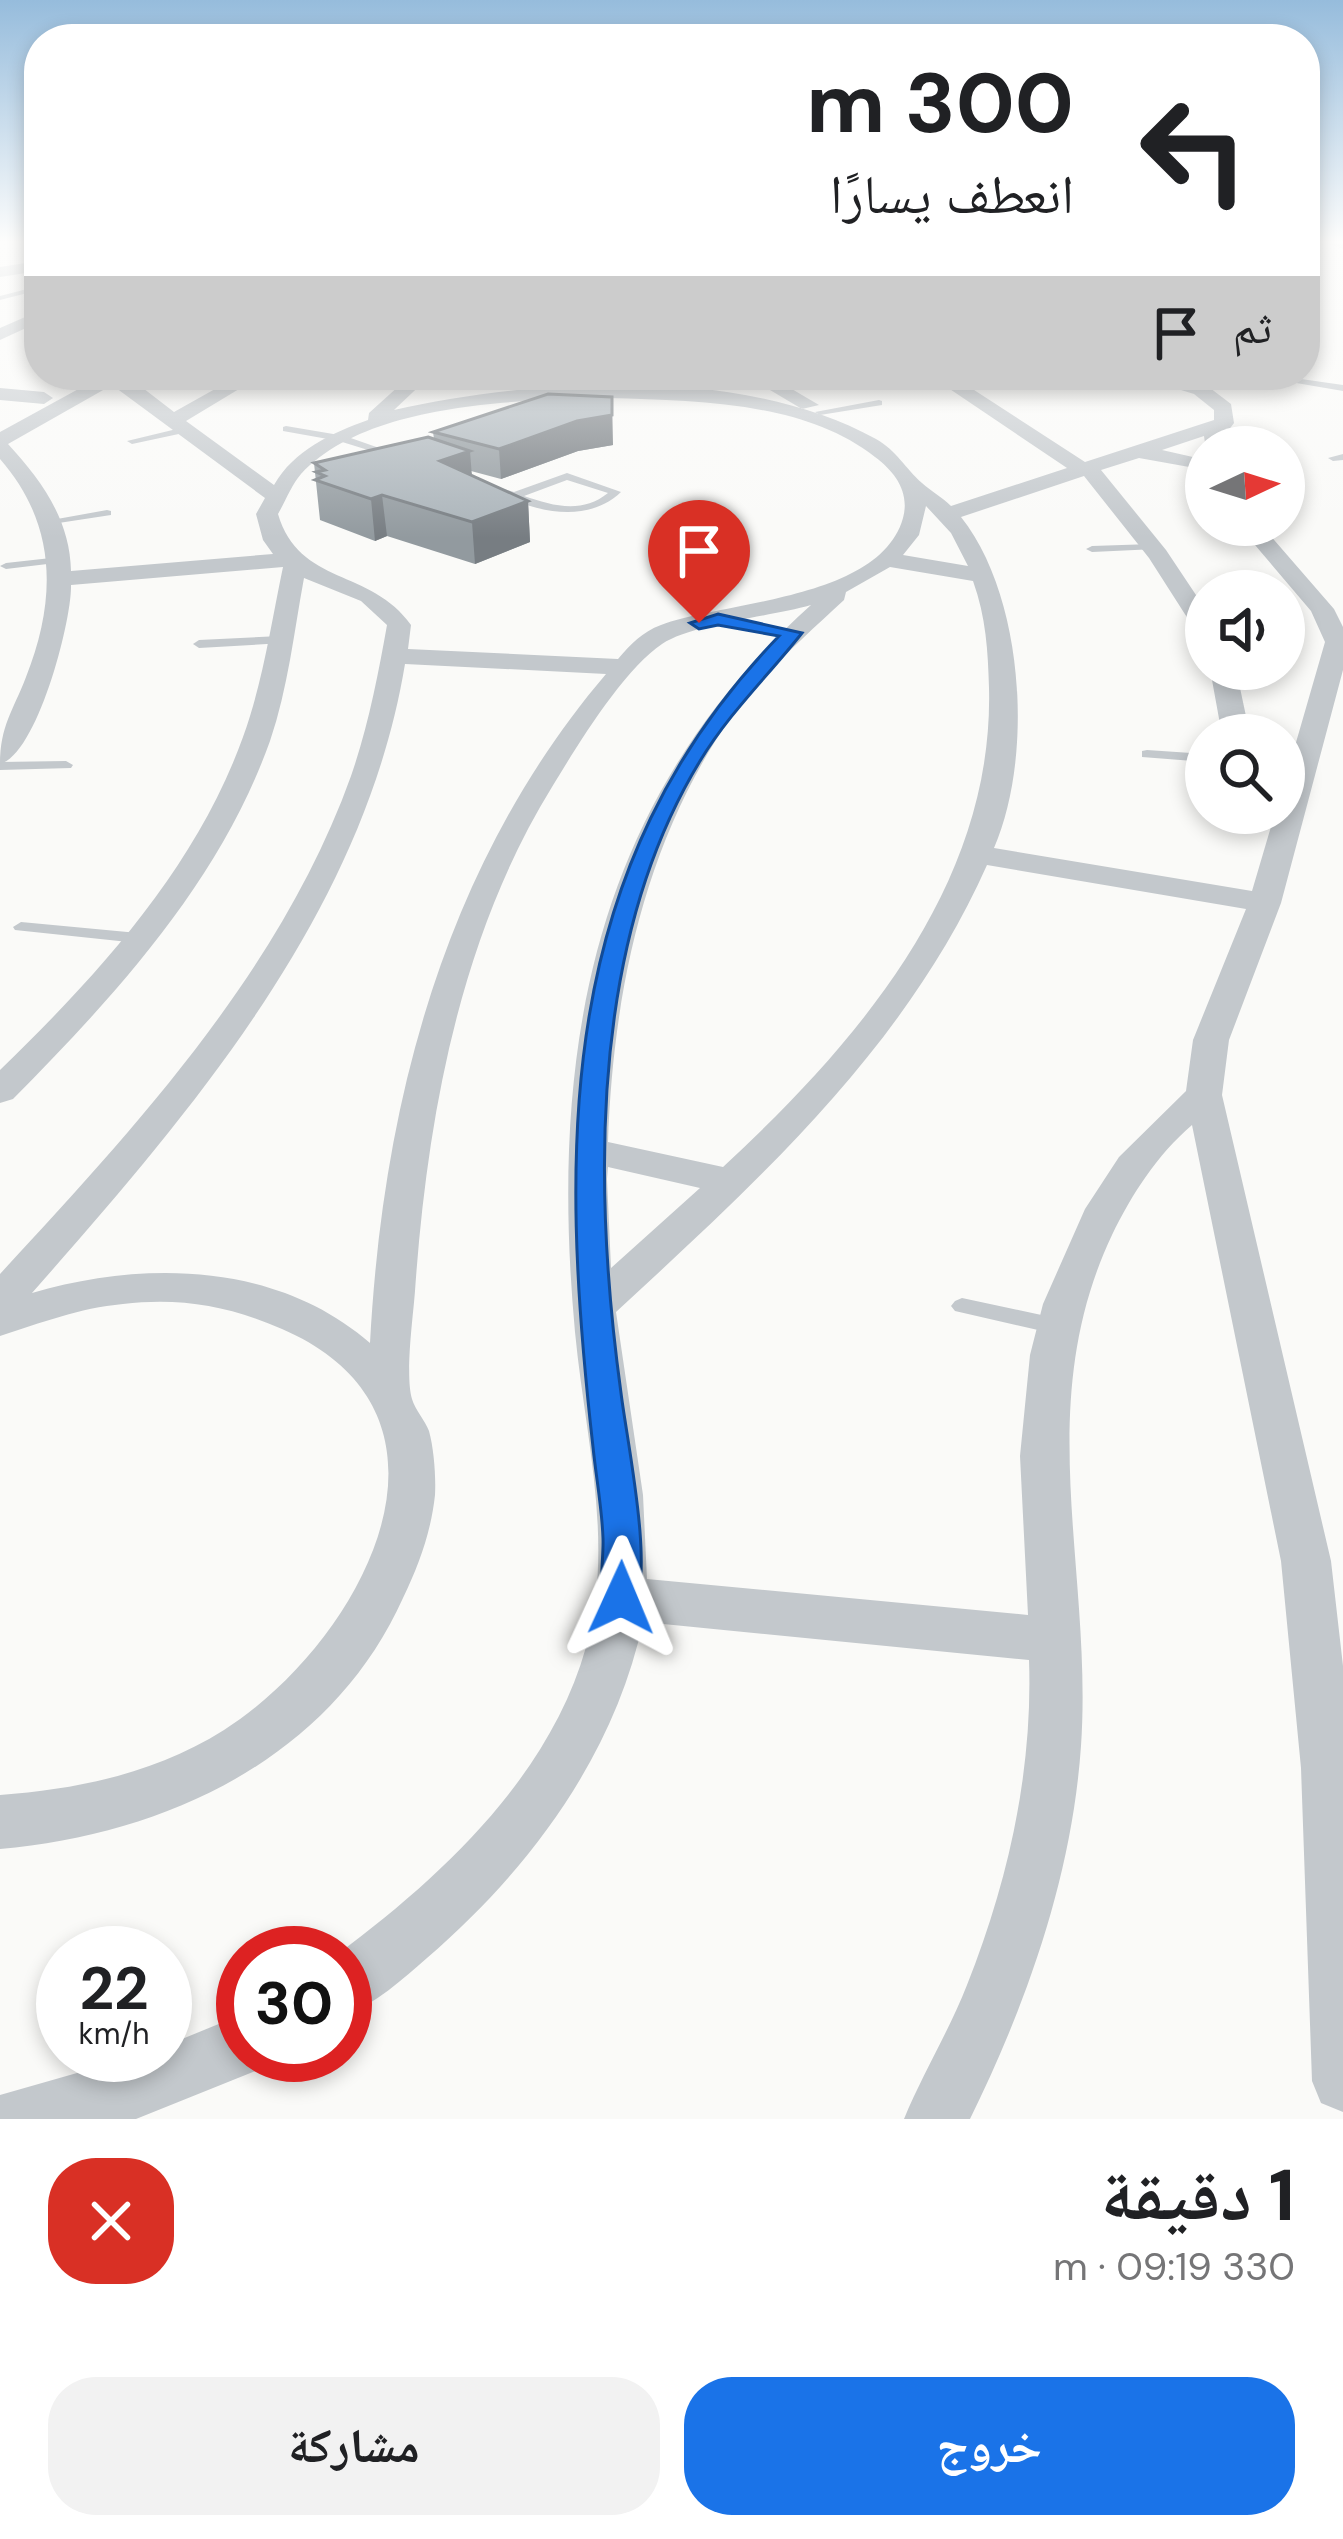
<!DOCTYPE html>
<html lang="ar">
<head>
<meta charset="utf-8">
<style>
  body { margin:0; font-family:"DM Sans","Noto Naskh Arabic",sans-serif; background:#f2f2f2; color:#202124; direction:rtl; height:100vh; display:flex; flex-direction:column; font-size:45px; white-space:nowrap }
  * { box-sizing:border-box; margin:0 }
  p { font-size:39px; color:#757577 }
  .icon { flex:none; width:66px; height:66px; fill:none; stroke:currentColor; stroke-width:2; stroke-linecap:round; stroke-linejoin:round }
  .map { position:relative; height:2119px; overflow:hidden; direction:ltr }
  .side { display:flex; flex-direction:column; background:#fff; flex:1 }
  .side>* { flex:none }
  .banner { position:absolute; left:24px; top:24px; width:1296px; height:366px; border-radius:48px; box-shadow:0 6px 18px #0003; direction:rtl; background:#fff; color:#202124; overflow:hidden }
  .needle { width:78px; rotate:86deg }
  .fabs { position:absolute; left:1185px; top:426px; display:grid; gap:24px }
  .fabs a { display:grid; place-items:center; width:120px; height:120px; border-radius:50%; background:#fff; box-shadow:0 6px 18px #0003; font-size:60px }
  .speed { position:absolute; left:36px; top:1926px; display:flex; gap:24px; font-size:60px; font-weight:700; text-align:center }
  .speed>* { display:grid; place-content:center; width:156px; height:156px; border-radius:50%; background:#fff; box-shadow:0 6px 18px #0003; line-height:1 }
  .speed small { font-size:30px; font-weight:400 }
  .speed .limit { border:18px solid #d22; background:#fff; color:#111 }
  .pin { position:absolute; display:grid; place-items:center; width:102px; height:102px; color:#fff; margin:-123px -51px; border-radius:50% 50% 50% 0; rotate:-45deg; box-shadow:0 0 12px #0007 }
  .pin .icon { rotate:45deg }
  .me { position:absolute; width:132px; margin:-66px; rotate:1deg; stroke-linejoin:round; filter:drop-shadow(0 0 9px #0008) }
  .turn { display:flex; align-items:center; gap:42px; height:252px; padding:0 48px; font-size:54px }
  .turn .icon { width:156px; height:156px; stroke-width:2.5 }
  .turn b { display:block; font-size:84px; line-height:102px }
  .then { display:flex; align-items:center; height:114px; padding:0 48px; background:#0003; gap:24px; font-size:45px }
  .round { display:grid; place-items:center; flex:none; width:126px; height:126px; border-radius:48px; background:#f2f2f2 }
  .overview { display:flex; align-items:center; justify-content:space-between; height:204px; padding:0 48px }
  h1 { font-size:72px; font-weight:700; line-height:90px }
  .primary-button { display:flex; gap:24px; margin-top:auto; padding:24px 48px }
  .primary-button a { flex:1; height:138px; border-radius:48px; background:#1a73e8; color:#fff; font-size:48px; font-weight:700; line-height:138px; text-align:center }
  .primary-button a+a { background:#f2f2f2; color:#202124 }
  .map>svg:first-child { display:block }
  .lines { fill:none; stroke-linecap:round; stroke-linejoin:round }
  .lane { fill:#c3c8cc; fill-rule:evenodd }
  .street { fill:#c3c8cc; fill-rule:evenodd }
  .wall { fill:#929a9f }
  .shaded-wall { fill:#777d82 }
  .building { fill:#aab3b9; stroke:#777d82; stroke-width:3 }
  .route { fill:#1a73e8; stroke:#114b97; stroke-width:3 }
</style>
</head>
<body>
<div class="map">
<svg width="1343" height="2119" viewBox="0 0 1343 2119">
  <rect width="100%" height="100%" fill="#fafaf8"/>
  <g class="lines">
    <path class="lane" d="M1328,242L1343,244V249L1329,244Z
      M39,286V290L0,300V296Z
      M1249,375H1273L1343,385V391Z
      M879,400L882,401V405L820,415L815,412Z
      M286,426L345,436L402,456L397,459L339,441L283,431V427Z
      M185,427L188,428V432L132,444L127,441Z
      M1343,454V460L1333,461L1328,458Z
      M567,473L621,492C585,526 531,511 492,490L497,487L514,492ZM567,480L608,493C582,514 553,506 524,496Z
      M107,510L111,511V515L52,524L46,521Z
      M1152,544L1158,547L1156,549L1092,552L1086,549L1092,546Z
      M60,557L66,560L64,562L6,569L0,566L6,563Z
      M280,636L284,637V643L199,648L193,644L199,640Z
      M1147,750L1206,754V762L1142,757V751Z
      M66,761L73,765L71,768L0,770V762Z
      M21,922L138,933L146,938L138,943L15,930L13,927Z
      M962,1298L1060,1319L1068,1321L1071,1327L1068,1333L1060,1335L955,1311L951,1306L955,1301Z"/>
    <path class="street" d="M39,261V271L0,277V267Z
      M39,311V322L0,340V328Z
      M104,375H126L174,412L240,375H262L186,421L274,485C294,450 332,433 368,420L369,413L411,375H431L394,410C539,378 741,365 876,439C897,451 905,468 922,483C931,491 942,497 951,506L1067,468L929,375H951L1085,462L1214,420V410L1194,394L1132,375H1193L1231,404L1234,423L1219,443H1205L1204,436L1162,450L1206,460V470L1139,458L1101,470L1166,550L1206,610V635L1197,633L1149,558L1084,476L961,517C1024,596 1034,756 994,848L1252,891L1275,813H1284V784L1325,642L1311,611L1238,525H1261L1334,609L1343,627V670L1281,903L1229,1040L1222,1095L1331,1561L1343,1666V2112L1321,2103L1312,2081L1301,1768L1281,1561L1192,1125C1157,1155 1132,1194 1112,1235C1031,1406 1093,1570 1081,1746C1072,1876 1027,2003 970,2119H904C923,2073 949,2031 967,1985C1008,1882 1033,1771 1029,1660L643,1622C614,1756 530,1869 427,1958C402,1980 376,2003 345,2016V1953H339C442,1876 550,1776 586,1647C615,1544 585,1437 575,1332C549,1051 592,801 811,605C770,617 694,623 662,644C623,670 577,746 552,787C460,936 427,1118 415,1291C413,1318 405,1375 412,1399C415,1410 425,1420 429,1431C434,1449 436,1477 435,1495C431,1532 419,1565 403,1598C331,1758 167,1834 0,1849V1795C79,1789 156,1773 224,1730C359,1644 485,1417 282,1329C230,1306 180,1297 123,1304C79,1308 41,1323 0,1336V1274C136,1127 282,969 351,776C368,727 378,676 387,625L361,601L304,578C294,632 288,688 270,741C220,881 116,995 13,1099L0,1103V1070C98,975 196,868 243,737C263,682 271,624 283,567L71,585C72,621 37,755 0,764C0,726 13,711 26,677C57,599 57,524 0,459V432ZM112,385L265,498L256,514L263,540L273,554L71,571C70,519 41,480 8,444ZM610,398C696,401 804,401 875,457C895,472 910,492 903,518C880,600 725,601 661,625C642,632 631,644 618,659L408,649L411,625C371,568 299,586 278,514C285,502 292,484 301,474C367,402 520,400 610,398ZM926,506L951,533L968,566L903,555L919,535ZM890,567L973,581C986,617 988,651 989,688C994,884 859,1041 723,1167L608,1142C613,994 644,844 729,720C761,675 804,637 844,600L846,592ZM405,664L606,674C446,862 383,1100 370,1343C277,1262 144,1260 32,1293C193,1110 364,912 405,664ZM987,865L1246,909L1193,1040L1186,1091L1119,1157L1085,1209L1043,1304L1030,1355L1020,1456L1028,1615L647,1579L643,1495L616,1312C760,1179 906,1047 987,865ZM608,1167L700,1188L611,1268L607,1179Z
      M745,375H768L819,405L802,409Z
      M0,388L44,392L53,398L44,404L0,400Z
      M1210,669H1236L1250,735H1222Z
      M243,2014V2055H270L265,2067L136,2119H0V2095L140,2055H165V2046Z"/>
  </g>
  <path class="wall" d="M433,432L613,445L578,451L501,479L471,471L472,476L528,501L530,542L475,564L387,536L375,541L320,520L314,463L434,439Z"/>
  <path class="shaded-wall" d="M612,397L613,445L578,451L501,479L499,449Z
    M470,451L473,490L440,461Z
    M382,495L387,536L375,541L371,499Z
    M528,501L530,542L475,564L472,522Z"/>
  <path class="building" d="M548,394L612,397V415L577,421L499,449L433,432Z
    M428,437L470,451L440,461L528,501L472,522L382,495L371,499L315,480L325,476L316,472L325,470L314,463Z"/>
  <linearGradient id="sky" x2="0" y2="1"><stop stop-color="#96bcdc"/><stop offset="0.45" stop-color="#fdfdfc"/><stop offset="1" stop-color="#fdfdfc" stop-opacity="0"/></linearGradient>
  <rect width="1343" height="538" fill="url(#sky)"/>
  <path class="route" d="M718,614L802,633C768,676 729,713 700,761C589,943 593,1189 621,1393C627,1442 654,1568 634,1609L621,1614L608,1609C597,1588 604,1561 603,1538C602,1508 596,1477 593,1447C559,1146 555,868 779,636L718,625L699,629L690,623Z"/>
</svg>
<div class="fabs">
<a><svg class="needle" viewBox="-14 -14 28 28"><path d="M0-13l5 13h-10z" fill="#e53935"/><path d="M0 13l5-13h-10z" fill="#757577"/></svg></a>
<a><svg class="icon" aria-label="sound" viewBox="0 0 24 24"><path d="M4 9h4l5-4v14l-5-4H4zM17 9q2 3 0 6"/></svg></a>
<a><svg class="icon" aria-label="search" viewBox="0 0 24 24"><circle cx="10" cy="10" r="6"/><path d="M15 15l6 6"/></svg></a>
</div>
<div class="speed"><div>22<small>km/h</small></div><div class="limit">30</div></div>
<div class="pin" style="left:699px;top:623px;background:#d93025"><svg class="icon" aria-label="arrive" viewBox="0 0 24 24"><path d="M6 21V4h12l-3 4 3 4H6"/></svg></div>
<svg class="me" style="left:621px;top:1598px" viewBox="-20 -20 40 40"><path d="M0-17L14 15 0 8-14 15z" fill="#1a73e8" stroke="#fff" stroke-width="4"/></svg>
<div class="banner">
<div class="turn"><svg class="icon" aria-label="left" viewBox="0 0 24 24"><path d="M17 20v-9H6M10 6l-5 5 5 5"/></svg><div><b>300 m</b>انعطف يسارًا</div></div>
<div class="then">ثم<svg class="icon" aria-label="arrive" viewBox="0 0 24 24"><path d="M6 21V4h12l-3 4 3 4H6"/></svg></div>
</div>
</div>
<section class="side">
<div class="overview"><div><h1>1 دقيقة</h1><p>330 m · 09:19</p></div><a class="round" style="background:#d93025;color:#fff"><svg class="icon" aria-label="close" viewBox="0 0 24 24"><path d="M6 6l12 12M18 6L6 18"/></svg></a></div>
<div class="primary-button"><a>خروج</a><a>مشاركة</a></div>
</section>
</body>
</html>
